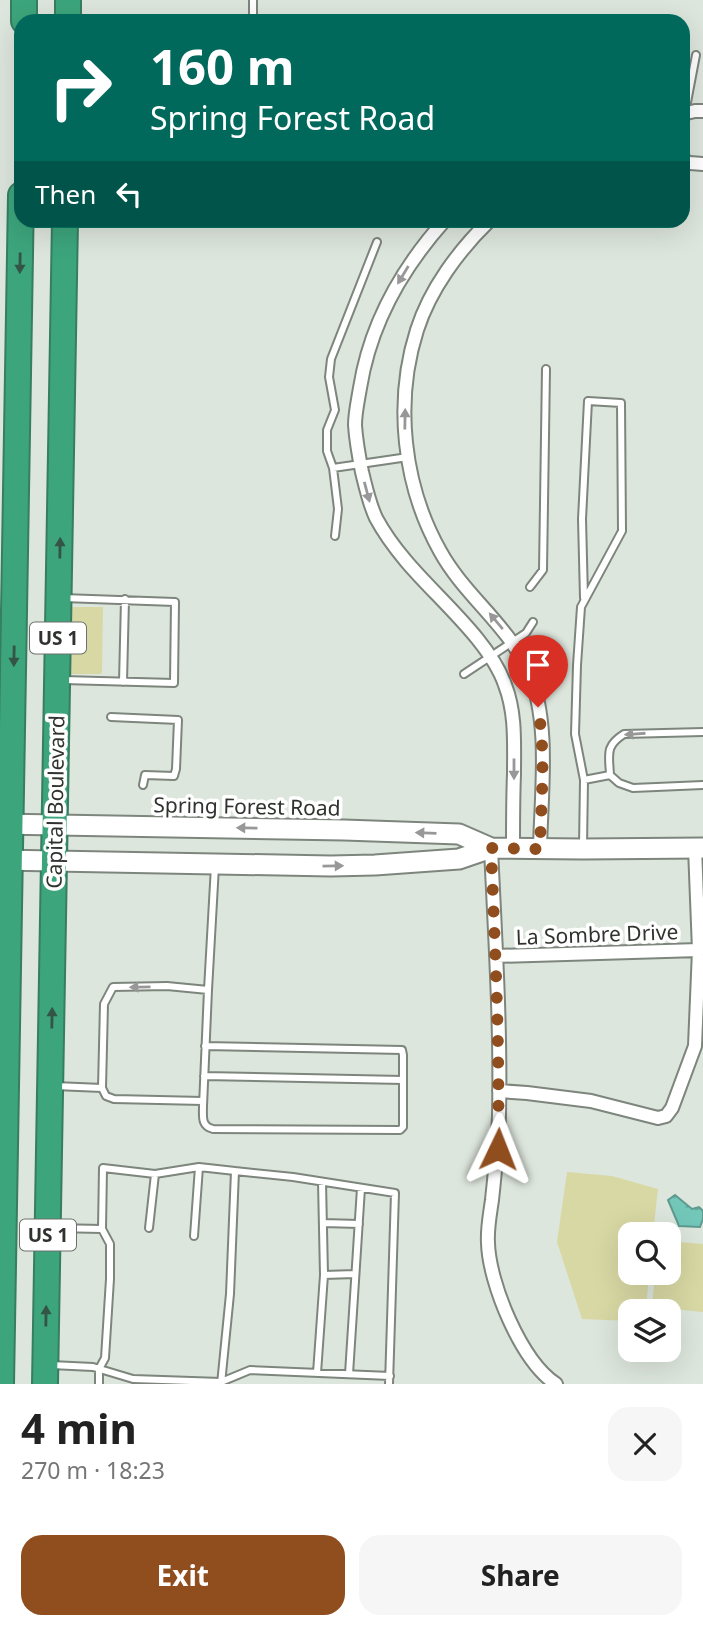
<!DOCTYPE html>
<html lang="en">
<head>
<meta charset="utf-8">
<style>
  body { margin:0; font-family:"Noto Sans",sans-serif; background:#f6f6f6; color:#222; height:100vh; display:flex; flex-direction:column; font-size:26px; white-space:nowrap }
  * { box-sizing:border-box; margin:0 }
  p { font-size:23px; color:#767676 }
  .icon { flex:none; width:38px; height:38px; fill:none; stroke:currentColor; stroke-width:2; stroke-linecap:round; stroke-linejoin:round }
  .map { position:relative; height:1384px; overflow:hidden }
  .side { display:flex; flex-direction:column; background:#fff; flex:1 }
  .side>* { flex:none }
  .top-card { position:absolute; left:14px; top:14px; width:676px; height:214px; border-radius:21px; box-shadow:0 7px 28px #0002; background:#00695c; color:#fff; overflow:hidden }
  .controls { position:absolute; left:618px; top:1222px; display:grid; gap:14px }
  .controls a { display:grid; place-items:center; width:63px; height:63px; border-radius:14px; background:#fff; box-shadow:0 7px 28px #0002; font-size:35px }
  .pin { position:absolute; display:grid; place-items:center; width:60px; height:60px; color:#fff; margin:-72px -30px; border-radius:50% 50% 50% 0; rotate:-45deg; box-shadow:0 0 7px #0007 }
  .pin .icon { rotate:45deg }
  .me { position:absolute; width:77px; margin:-38px; rotate:2deg; stroke-linejoin:round; filter:drop-shadow(0 0 5px #0008) }
  .turn { display:flex; align-items:center; gap:24px; height:147px; padding:0 21px; font-size:32px }
  .turn .icon { width:91px; height:91px; stroke-width:2.5 }
  .turn b { display:block; font-size:49px; line-height:60px }
  .then { display:flex; align-items:center; height:66px; padding:0 21px; background:#0003; gap:14px; font-size:26px }
  .round { display:grid; place-items:center; flex:none; width:74px; height:74px; border-radius:21px; background:#f6f6f6 }
  .headline { display:flex; align-items:center; justify-content:space-between; height:119px; padding:0 21px }
  h1 { font-size:42px; font-weight:700; line-height:52px }
  .button { display:flex; gap:14px; margin-top:auto; padding:14px 21px }
  .button a { flex:1; height:80px; border-radius:21px; background:#904d1e; color:#fff; font-size:28px; font-weight:700; line-height:80px; text-align:center }
  .button a+a { background:#f6f6f6; color:#222 }
  .map>svg:first-child { display:block }
  .green { fill:#d8d8a4 }
  .water { fill:url(#water-ripples); stroke:#5e9a90; stroke-width:2 }
  .lines { fill:none; stroke-linecap:round; stroke-linejoin:round }
  .lane-casing { stroke:#7d857d; stroke-width:10 }
  .street-casing { stroke:#7d857d; stroke-width:16 }
  .secondary-casing { stroke:#7d857d; stroke-width:23 }
  .highway-casing { stroke:#377d61; stroke-width:28 }
  .lane { stroke:#fff; stroke-width:6 }
  .street { stroke:#fff; stroke-width:12 }
  .secondary { stroke:#fff; stroke-width:19 }
  .highway { stroke:#3ca57c; stroke-width:24 }
  .oneway { fill:#335446 }
  .oneway2 { fill:#979897 }
  .route { stroke:#904d1e; stroke-width:12; stroke-dasharray:0 21.6 }
  .labels { text-anchor:middle; dominant-baseline:central; stroke-width:7; stroke-linejoin:round; paint-order:stroke }
  .shield { fill:#fff; stroke:#6d706d; stroke-width:2 }
  .shield-label { font-size:19px; font-weight:bold; fill:#2f322f }
  .street-label { font-size:21px; fill:#2f322f; stroke:#fff }
</style>
</head>
<body>
<div class="map">
<svg width="703" height="1384" viewBox="0 0 703 1384">
  <defs>
    <pattern id="water-ripples" width="26" height="14" patternUnits="userSpaceOnUse" patternTransform="scale(1.75)"><rect width="26" height="14" fill="#72c7b9"/><path d="M2 4q2-2 4 0t4 0M15 11q2-2 4 0t4 0" fill="none" stroke="#5ea297"/></pattern>
  </defs>
  <rect width="100%" height="100%" fill="#dde6dd"/>
  <path class="green" d="M70,607H103L102,672L101,674H69Z
    M567,1172L612,1176L658,1189L653,1234H630V1272H649L646,1311H630V1321L582,1319L557,1242Z
    M669,1241L703,1244V1312L652,1307L655,1272H668Z"/>
  <path class="water" d="M675,1195L692,1209L699,1207L703,1211V1219L700,1227L679,1226L668,1200Z"/>
  <g class="lines">
    <defs>
      <path id="lane" d="M253,0V21
        M685,113L696,55
        M333,468L408,457
        M335,536L338,509L333,468L327,451V430L335,410L329,377L331,359L377,242
        M530,587L543,570L546,369
        M464,674L526,633L533,622
        M63,680L174,683L175,602L63,598
        M123,682L125,599
        M111,717L178,720L176,769L174,776L145,775L143,785
        M703,732L624,734C605,746 609,754 610,775L619,783L633,788L703,785
        M584,780L575,734L577,665L581,607L622,531L621,403L588,401L582,519L584,598
        M583,846L584,780L610,775
        M205,1046L402,1050L403,1055V1127L400,1130L213,1129C201,1126 203,1117 203,1106L208,990L215,866
        M204,1076L403,1080
        M55,1086L102,1088
        M203,1101L114,1099L106,1096L102,1088L104,1004L113,987L167,986L208,990
        M235,1171L293,1177L395,1193L389,1384
        M323,1223L359,1224
        M53,1228L102,1229L103,1168L155,1174L199,1167L235,1171L230,1294L221,1384
        M149,1228L155,1174
        M194,1236L199,1167
        M324,1275L355,1274
        M51,1365L93,1367L133,1379L221,1382L250,1370L390,1376
        M317,1373L324,1275L322,1182
        M349,1374L361,1188
        M99,1384V1369L105,1358L110,1279V1244L102,1229"/>
      <path id="street" d="M682,114L695,111H703
        M682,160L690,163L703,164
        M445,220C402,268 370,325 360,388C358,400 355,413 355,425C356,441 359,457 362,472C366,488 369,503 376,518C384,533 395,548 406,561C436,597 490,641 505,685C516,713 514,744 514,774C513,798 513,823 513,848
        M490,220C459,250 430,289 417,330C394,402 403,485 440,551C464,595 507,624 528,670C551,722 541,793 540,849
        M491,848C495,937 501,1026 499,1115C498,1144 495,1172 492,1200C490,1214 487,1229 488,1243C489,1283 521,1361 556,1384
        M496,956L699,950
        M499,1091L527,1093L591,1101L658,1118L666,1116L672,1108L695,1046L699,950L695,848"/>
      <path id="secondary" d="M0,824L344,830L459,834L491,848
        M0,860L331,866L375,865L459,859L491,848L583,849L703,848"/>
      <path id="highway" d="M24,21V0
        M68,21V0
        M1,1384L21,195
        M45,1384L65,220"/>
    </defs>
    <use href="#lane" class="lane-casing"/>
    <use href="#street" class="street-casing"/>
    <use href="#secondary" class="secondary-casing"/>
    <use href="#highway" class="highway-casing"/>
    <use href="#lane" class="lane"/>
    <use href="#street" class="street"/>
    <use href="#secondary" class="secondary"/>
    <use href="#highway" class="highway"/>
  </g>
  <defs><path id="oneway-solid" d="M-6-.8H1V-3.2L6.5 0L1 3.2V.8H-6Z" transform="scale(1.75)"/></defs>
  <g class="oneway">
    <use href="#oneway-solid" transform="translate(20 263) rotate(91)"/>
    <use href="#oneway-solid" transform="translate(60 548) rotate(-89)"/>
    <use href="#oneway-solid" transform="translate(14 656) rotate(91)"/>
    <use href="#oneway-solid" transform="translate(52 1018) rotate(-89)"/>
    <use href="#oneway-solid" transform="translate(46 1316) rotate(-89)"/>
  </g>
  <g class="oneway2">
    <use href="#oneway-solid" transform="translate(403 275) rotate(121)"/>
    <use href="#oneway-solid" transform="translate(405 419) rotate(-89)"/>
    <use href="#oneway-solid" transform="translate(367 492) rotate(75)"/>
    <use href="#oneway-solid" transform="translate(496 621) rotate(-130)"/>
    <use href="#oneway-solid" transform="translate(635 734) rotate(176)"/>
    <use href="#oneway-solid" transform="translate(514 769) rotate(90)"/>
    <use href="#oneway-solid" transform="translate(247 828) rotate(-179)"/>
    <use href="#oneway-solid" transform="translate(426 833) rotate(-178)"/>
    <use href="#oneway-solid" transform="translate(333 866) rotate(-1)"/>
    <use href="#oneway-solid" transform="translate(140 987) rotate(179)"/>
  </g>
  <g class="lines">
    <path class="route" d="M498,1149C500,1049 495,948 491,848L540,849C541,802 546,754 538,707"/>
  </g>
  <g class="labels">
    <g class="shield">
      <rect x="30" y="622.5" width="56" height="31" rx="5"/>
      <rect x="20" y="1219.5" width="56" height="31" rx="5"/>
    </g>
    <g class="shield-label">
      <text x="58" y="638">US 1</text>
      <text x="48" y="1235">US 1</text>
    </g>
    <g class="street-label">
      <text transform="translate(55 802) rotate(-89)">Capital Boulevard</text>
      <text transform="translate(247 806) rotate(1)">Spring Forest Road</text>
      <text transform="translate(597 934) rotate(-2)">La Sombre Drive</text>
    </g>
  </g>
</svg>
<div class="controls">
<a><svg class="icon" aria-label="search" viewBox="0 0 24 24"><circle cx="10" cy="10" r="6"/><path d="M15 15l6 6"/></svg></a>
<a><svg class="icon" aria-label="layers" viewBox="0 0 24 24"><path d="M12 4l9 5-9 5-9-5zM3 14l9 5 9-5"/></svg></a>
</div>
<div class="pin" style="left:538px;top:707px;background:#d93025"><svg class="icon" aria-label="arrive" viewBox="0 0 24 24"><path d="M6 21V4h12l-3 4 3 4H6"/></svg></div>
<svg class="me" style="left:498px;top:1149px" viewBox="-20 -20 40 40"><path d="M0-17L14 15 0 8-14 15z" fill="#904d1e" stroke="#fff" stroke-width="4"/></svg>
<div class="top-card">
<div class="turn"><svg class="icon" aria-label="right" viewBox="0 0 24 24"><path d="M7 20v-9h11M14 6l5 5-5 5"/></svg><div><b>160 m</b>Spring Forest Road</div></div>
<div class="then">Then<svg class="icon" aria-label="left" viewBox="0 0 24 24"><path d="M17 20v-9H6M10 6l-5 5 5 5"/></svg></div>
</div>
</div>
<section class="side">
<div class="headline"><div><h1>4 min</h1><p>270 m · 18:23</p></div><a class="round"><svg class="icon" aria-label="close" viewBox="0 0 24 24"><path d="M6 6l12 12M18 6L6 18"/></svg></a></div>
<div class="button"><a>Exit</a><a>Share</a></div>
</section>
</body>
</html>
